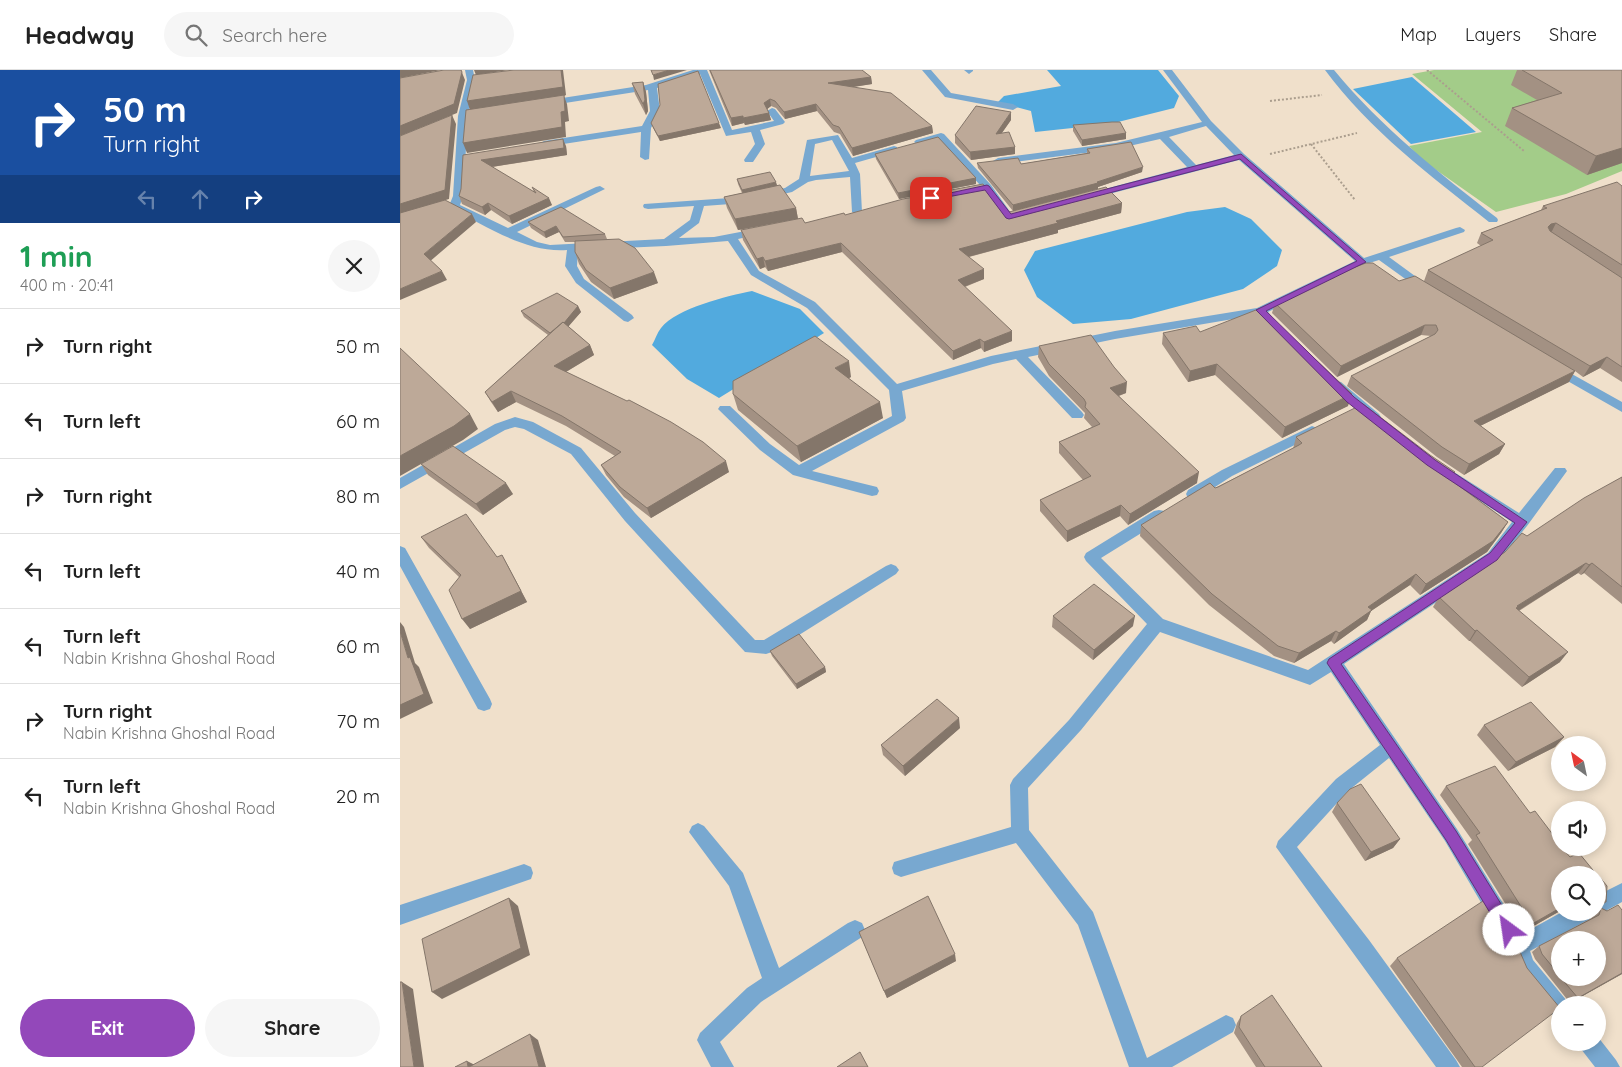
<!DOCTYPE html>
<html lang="en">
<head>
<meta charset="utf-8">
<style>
  body { margin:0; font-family:Quicksand,sans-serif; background:#f6f6f6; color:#222; height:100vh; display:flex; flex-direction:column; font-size:19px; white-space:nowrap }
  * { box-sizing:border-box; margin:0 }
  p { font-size:16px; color:#767676 }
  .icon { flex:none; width:28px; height:28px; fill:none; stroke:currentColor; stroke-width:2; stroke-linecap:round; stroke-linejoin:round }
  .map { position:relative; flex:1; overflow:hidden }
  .details { display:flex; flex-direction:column; background:#fff; width:400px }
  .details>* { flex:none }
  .top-card { background:#1a4fa0; color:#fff; overflow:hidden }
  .needle { width:32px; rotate:327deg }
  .fabs { position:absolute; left:1151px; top:666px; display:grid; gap:10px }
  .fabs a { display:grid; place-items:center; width:55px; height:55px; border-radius:50%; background:#fff; box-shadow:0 2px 12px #0003; font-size:25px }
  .pin { position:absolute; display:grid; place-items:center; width:42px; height:42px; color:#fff; margin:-21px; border-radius:10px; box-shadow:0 2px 8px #0006 }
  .me { position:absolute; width:55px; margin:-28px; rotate:329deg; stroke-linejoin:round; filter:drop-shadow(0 0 4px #0008) }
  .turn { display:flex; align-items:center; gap:18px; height:105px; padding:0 20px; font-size:22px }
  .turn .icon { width:65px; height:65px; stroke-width:2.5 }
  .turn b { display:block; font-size:35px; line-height:42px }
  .lanes { display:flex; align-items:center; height:48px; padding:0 20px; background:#0003; justify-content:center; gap:25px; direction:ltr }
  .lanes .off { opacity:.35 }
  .round { display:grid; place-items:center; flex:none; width:52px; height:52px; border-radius:26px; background:#f6f6f6 }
  .head { display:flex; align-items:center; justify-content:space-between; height:85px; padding:0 20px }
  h1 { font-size:30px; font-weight:700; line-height:38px; color:#1e9e55 }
  .primary-button { display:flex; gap:10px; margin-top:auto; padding:10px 20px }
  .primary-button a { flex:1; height:58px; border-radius:30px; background:#9348ba; color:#fff; font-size:20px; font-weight:700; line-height:58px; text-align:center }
  .primary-button a+a { background:#f6f6f6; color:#222 }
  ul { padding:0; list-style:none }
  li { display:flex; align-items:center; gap:15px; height:75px; padding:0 20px; border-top:1px solid #e0e0e0 }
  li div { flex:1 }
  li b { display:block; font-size:19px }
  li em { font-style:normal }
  header { display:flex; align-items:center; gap:30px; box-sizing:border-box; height:70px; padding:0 25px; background:#fff; border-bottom:1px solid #e0e0e0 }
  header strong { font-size:24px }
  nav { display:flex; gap:28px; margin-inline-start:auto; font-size:18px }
  .search { width:350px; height:45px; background:#f6f6f6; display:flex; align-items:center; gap:12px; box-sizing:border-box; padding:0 18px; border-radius:28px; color:#767676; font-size:19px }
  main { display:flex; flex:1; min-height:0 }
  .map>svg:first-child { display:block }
  .green { fill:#a3cc89 }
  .water { fill:#52aade }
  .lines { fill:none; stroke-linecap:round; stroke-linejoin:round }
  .path { stroke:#ab9e8e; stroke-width:2; stroke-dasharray:2 2; stroke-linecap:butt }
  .minor { fill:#78a8d0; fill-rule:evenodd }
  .wall { fill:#a39183; fill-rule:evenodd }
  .shaded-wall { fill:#84766a }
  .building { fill:#bda998; stroke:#84766a }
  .route { fill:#9348ba; stroke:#602f79 }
</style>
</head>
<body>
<header>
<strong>Headway</strong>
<div class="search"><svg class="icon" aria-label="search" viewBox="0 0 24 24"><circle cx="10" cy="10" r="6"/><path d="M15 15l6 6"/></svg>Search here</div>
<nav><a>Map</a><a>Layers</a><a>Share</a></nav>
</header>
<main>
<section class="details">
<div class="top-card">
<div class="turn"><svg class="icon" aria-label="right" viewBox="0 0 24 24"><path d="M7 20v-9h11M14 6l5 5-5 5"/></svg><div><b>50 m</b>Turn right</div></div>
<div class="lanes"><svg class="icon off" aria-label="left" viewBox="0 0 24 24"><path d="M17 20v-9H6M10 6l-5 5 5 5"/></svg><svg class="icon off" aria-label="ahead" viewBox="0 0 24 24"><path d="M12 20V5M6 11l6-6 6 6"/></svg><svg class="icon" aria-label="right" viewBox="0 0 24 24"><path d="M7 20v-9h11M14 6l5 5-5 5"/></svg></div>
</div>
<div class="head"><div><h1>1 min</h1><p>400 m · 20:41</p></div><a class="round"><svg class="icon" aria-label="close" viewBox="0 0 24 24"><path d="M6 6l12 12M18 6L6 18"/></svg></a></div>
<ul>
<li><svg class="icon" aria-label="right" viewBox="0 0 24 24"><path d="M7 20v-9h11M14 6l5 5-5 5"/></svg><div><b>Turn right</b></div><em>50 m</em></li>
<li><svg class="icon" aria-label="left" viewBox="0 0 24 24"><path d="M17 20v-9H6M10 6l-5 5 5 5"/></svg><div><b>Turn left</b></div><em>60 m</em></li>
<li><svg class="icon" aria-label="right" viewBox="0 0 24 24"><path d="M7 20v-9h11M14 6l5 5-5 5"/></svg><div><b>Turn right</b></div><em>80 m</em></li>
<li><svg class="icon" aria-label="left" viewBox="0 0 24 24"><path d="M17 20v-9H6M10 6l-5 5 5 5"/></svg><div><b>Turn left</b></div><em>40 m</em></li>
<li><svg class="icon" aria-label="left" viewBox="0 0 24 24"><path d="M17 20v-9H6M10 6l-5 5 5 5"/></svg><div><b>Turn left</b><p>Nabin Krishna Ghoshal Road</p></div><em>60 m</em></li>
<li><svg class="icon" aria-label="right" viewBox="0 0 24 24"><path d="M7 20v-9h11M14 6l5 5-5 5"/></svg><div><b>Turn right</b><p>Nabin Krishna Ghoshal Road</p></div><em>70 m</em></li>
<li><svg class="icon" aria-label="left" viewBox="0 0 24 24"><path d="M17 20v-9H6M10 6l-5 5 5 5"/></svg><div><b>Turn left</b><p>Nabin Krishna Ghoshal Road</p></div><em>20 m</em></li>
</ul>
<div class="primary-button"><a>Exit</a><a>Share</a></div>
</section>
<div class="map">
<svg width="1222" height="997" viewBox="0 0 1222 997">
  <rect width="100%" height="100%" fill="#f0e0cb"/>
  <path class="green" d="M1034,0H1212L1222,6V101L1166,124L1096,142L1022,90L1009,76L1082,62L1012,4Z"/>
  <path class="water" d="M647,0H758L779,26L774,38L710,54L635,62L631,41L598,32L604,26L661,16Z
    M1012,7L1076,62L1011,74L953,19Z
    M825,137L851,149L882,180L877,196L843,219L731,249L673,254L637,227L624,200L635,181L787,142Z
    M352,221L400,239L424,263L319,328L287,309L252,275C255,270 257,263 261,258C277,238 327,226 352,221Z"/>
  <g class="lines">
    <path class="path" d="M1027,0L1124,81
      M870,31L922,25
      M911,74L955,130
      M870,84L957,63"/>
    <path class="minor" d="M65,0H73L75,10L68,46L63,126L60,135L108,158L196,117L200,116L205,119L117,162L137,172L150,175L264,169L290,150L294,136L248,139L244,138L243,136L244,134L344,127L385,118L399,109L407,70L438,65L452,88L494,76L497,77V81L455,93L460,104L462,142L461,144L457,145L452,142L450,107L416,110L408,112L392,122L344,133L304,136L299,153L279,168L314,167L361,158L365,159L366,161L365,163L338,169L359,201L415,232L497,314L591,286L715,261L857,238L955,191L839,90L690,129L686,128L685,126L686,124L787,97L760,69L716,79L598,94L593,91L598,88L716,73L802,52L763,0H772L811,51L844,84L964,188L1056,158L1060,157L1065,160L1064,162L989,187L1030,217L1032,219L1030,221H1022L979,190L966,194L868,242L872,247L870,250H862L857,245L715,269L628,287L682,342L684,345L682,348H672L616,289L593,294L502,321L506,348L504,351L412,401L477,417L479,421L477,425L472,426L393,405L360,380L318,339L320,336H330L370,374L399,395L492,346L489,320L407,238L351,205L328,171L266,176L178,180L177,196L184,209L232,245L234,248L228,252L224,251L176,213L165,196L167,180C125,183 87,156 50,138L49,136L53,126L58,46L67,10ZM806,56L834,85L796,95L769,67ZM432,70L449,101L410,106L415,74Z
      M293,0H307L332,60L374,51L367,41L372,38L375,39L385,52L383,54L360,60L365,74L353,92H345L344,90L355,74L351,62L326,66L300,4L257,18L260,41L251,58L249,89L245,90L240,87L241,62L144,77L139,74L144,71L242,56L250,41L248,20L146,36L143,35V31L246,15Z
      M522,0H531L551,23L613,34L618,37L613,40L545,27Z
      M564,0H573V1L569,4Z
      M925,0H934C982,58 1038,102 1097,148L1098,150L1097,152H1089C1031,106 969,60 925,0Z
      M541,63L544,64L591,115L611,143L626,141L627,143L626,145L609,150L605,149L584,121L561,123L560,121L561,119L580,115L539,70L519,75L514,72L516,70Z
      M1154,294L1222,332V342L1150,301L1148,298L1150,295Z
      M936,311L941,312L979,344L981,347L979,350H969L931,318L930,315L931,312Z
      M115,347L133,352L181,378L235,443L355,570H364L486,496L491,494L496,496L499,500L496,504L372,582L366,584L345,582L225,451L171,384L124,359L115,357L105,360L0,419V408L95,354Z
      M912,356L917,358L919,361L917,364L832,406L798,428L793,429L788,428L786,424L788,420L822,400Z
      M1035,390L1119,443L1155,398H1165L1167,401L1127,456L1098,491L944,594L1057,759L1122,864L1162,842H1192L1190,849L1130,881L1133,890L1167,931L1169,935H1160V948L1153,945L1119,904L1110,882L1045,771L989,688L948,721L897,777L969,870L1056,990L1060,997H1036L876,777L878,771L936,709L980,675L931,602L910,615L760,562L681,660L628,718L629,760L693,842L747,988L826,945L833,948L836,955L833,962L772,997H729L678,855L616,773L501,807L494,804L492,798L494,792L611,757L610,715L613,709L669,650L747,554L686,491L684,487L686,483L754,441L759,440L764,441L766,445L764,449L701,488L763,549L908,600L1088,483L1112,452L1030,398L1028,395L1030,392Z
      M0,476L5,478L90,629L92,634L90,639L84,641L78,639L0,496Z
      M298,753L304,756L343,803L379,898L448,853L455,850L462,853L465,860L462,867L361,932L320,972L334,997H311L297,970L300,963L347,918L362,908L329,816L289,762L292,756Z
      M124,794L131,797L133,803L131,809L0,855V835Z
      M1222,813V832L1198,845L1193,842H1198V825Z
      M1198,967L1216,990L1220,997H1195L1181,979L1178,972H1198Z"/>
  </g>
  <path class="wall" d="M309,0H462L471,7L472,14L451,17L532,56L533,63L453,86L440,64L434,62L417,41L385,49L376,38L371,36L367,39L369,43L371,50L345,55L344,53L332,56Z
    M1117,0H1222V93L1187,105L1105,56L1112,38L1137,30L1111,15Z
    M243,12L246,22L248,41L246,45L235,24L232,13Z
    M611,50L602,63L615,77V84L571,90L555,73V65Z
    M251,53L321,58L260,71L253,58Z
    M673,55L726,63V69L682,76L673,61Z
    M166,76L167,85L92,97L134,122L132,117L152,135L112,154L91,140L85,145L62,134L59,126L61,119L63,85Z
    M687,79L742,102L698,117V119L613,141L578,98L577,93L621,94L687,83Z
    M475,84L576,108V114L499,129L476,89Z
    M337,109L377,116L396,138L398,149L338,160L327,138L324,127L342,123L338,114Z
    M1222,116V312L1200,298L1183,307L1175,301L1169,312L1080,356L1105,374L1099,384L1064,405L1037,387L947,316L951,306L1031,266L1021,265L937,307L872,243L875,233L932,208L933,205L999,211H1024L1028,200L1081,176L1077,173L1081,163L1141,140L1143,136Z
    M722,133L721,143L658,160V163L569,187L584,209L565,217L612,271L584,282L581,278L553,290L442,182L368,201L365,197L360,199L343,170L341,160L405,153L445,145L603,141L609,142Z
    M128,152L205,164L207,169L258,213L214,229L191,212L179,194L175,182V172H165L159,162L146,168L131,158Z
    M178,236L181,242L168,256L190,275L194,285L166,302L329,402L251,448L224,427L206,405L201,395L215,386L166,356L116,332L98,342L91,332L85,322L148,265L124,247L121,241Z
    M800,262L948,336L882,368L815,305L788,312L762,274L763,263Z
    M639,276L726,323L719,326L797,413L728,455L720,446L667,472L640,441V430L683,410L659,383V372L692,357L684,348L685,343L683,341L649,306L638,287Z
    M451,307L449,308L483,348L401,392L338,340L333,324Z
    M896,367L1051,410L1108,452L1101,463L1087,482L1020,525L1010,515L971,541L967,550L934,574L931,571L894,593L874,586L809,535L740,466L741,455L893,379Z
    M21,394L113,424L83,445L28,405Z
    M1222,407V534L1184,503L1181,505L1178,503L1119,541L1160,592L1122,617L1070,571H1069L1033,537L1039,527L1105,482L1127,466Z
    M21,467L97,487L108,496L127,532L70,559L59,507L29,478Z
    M653,546L733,556L693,590L652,557Z
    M370,581L425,597L426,602L397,619L372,586Z
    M1084,655L1164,667L1155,677L1108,701L1077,665Z
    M560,658L505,706L483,685L481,675Z
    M1046,716L1160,841L1123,862L1068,774L1072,770L1040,725Z
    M937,733L1000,769L993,778L965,791L932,742Z
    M1198,805L1206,832L1198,839Z
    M1201,838L1207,841L1222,840V904L1170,933L1135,889L1132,882L1139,876L1192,848L1193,844L1196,842H1198V841ZM1160,870L1198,908H1160Z
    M459,862L556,891L487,928Z
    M997,888L1082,997H1062L990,896Z
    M841,946L922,997H856L834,963L837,953Z"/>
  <path class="shaded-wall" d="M0,0H41L0,8Z
    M61,0L65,10L57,43L0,66V56Z
    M74,0H109L76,5Z
    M161,0H163L166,25L164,26L167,34L169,51L165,52L166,67L67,83L63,73L70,40L67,31Z
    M269,0H287L254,10L253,5Z
    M471,7L472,14L429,21L428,13Z
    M243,12L246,22L248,41L246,45L243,34Z
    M370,29L371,36L365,41L364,33Z
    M416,34L417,41L385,49L384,42Z
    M611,42V50L596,71V64Z
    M369,43L371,50L345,55L343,48Z
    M52,45L56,54L49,129L0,144V134Z
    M343,46L344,53L332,56L331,48Z
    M319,53L321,58L260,71L258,66Z
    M532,56L533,63L453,86L452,78Z
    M726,63V69L682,76V70Z
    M163,69L166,76L167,85L85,98L81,90Z
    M615,77V84L571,90L570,82Z
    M1222,78V93L1187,105L1196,86Z
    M743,97L742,102L698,117V119L613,141V135L697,112Z
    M576,108V114L499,129L498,123Z
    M376,112L378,118L343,125L342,120Z
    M149,128L152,135L112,154L109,146Z
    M88,133L91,140L85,145L82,137Z
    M722,133L721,143L658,160V163L560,189L559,179L656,151Z
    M396,138L398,149L338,160L335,149Z
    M72,144L76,152L28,193L24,184Z
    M1156,153L1151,163L1148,157L1151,154Z
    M156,156L159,162L146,168L144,162Z
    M441,173L442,182L368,201L365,191Z
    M363,187L365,197L360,199L357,189Z
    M584,199V209L558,219V210Z
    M42,201L47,210L0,230V219Z
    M254,202L258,213L214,229L210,218Z
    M178,236L181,242L156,271L153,265Z
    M1025,255L1021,265L937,307L941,296Z
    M612,261V271L584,282V272Z
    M580,269L581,278L553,290V281Z
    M190,275L194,285L159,306L154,296Z
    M1207,287L1200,298L1183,307L1190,296Z
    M449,291L451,307L438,314L435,298Z
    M817,294L815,305L788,312L790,301Z
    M1175,301L1169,312L1068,362L1074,351Z
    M727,312L726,323L709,329L710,318Z
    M111,321L116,332L98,342L92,332Z
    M952,324L948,336L882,368L885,357Z
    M480,332L483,348L401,392L397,376Z
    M70,344L78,359L63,370L0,406V386Z
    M1105,374L1099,384L1064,405L1069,394Z
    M326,391L329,402L251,448L247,438Z
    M799,402L797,413L728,455L730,444Z
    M1055,402L1050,413L1047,407Z
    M106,413L113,424L83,445L76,434Z
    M721,435L720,446L667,472V461Z
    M1108,452L1101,463L1087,482L1020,525L1026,514Z
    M102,485L108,496L127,532L70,559L62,549Z
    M1186,493L1178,503L1113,544L1117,536Z
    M1192,493L1184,503L1181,505L1189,495Z
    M1016,504L1010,515L971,541L967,550L934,574L939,563L968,537Z
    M735,546L733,556L693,590L694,580Z
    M0,552L4,557L15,593L19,597L33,633L0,649V635L8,588L0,561Z
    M1077,560L1070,571H1069L1075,561Z
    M936,561L931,571L894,593L899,583Z
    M1168,582L1160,592L1122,617L1129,607Z
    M425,597L426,602L397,619L396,614Z
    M559,648L560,658L505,706L503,696Z
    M1164,667L1155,677L1108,701L1116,692Z
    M1000,769L993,778L965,791L971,782Z
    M109,828L118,836L130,885L42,929L32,922Z
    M1160,838V841L1123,862L1132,854Z
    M555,884L556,891L487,928L484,921Z
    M1222,903V904L1170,933L1178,928Z
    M2,912L13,919L24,997H14Z
    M130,964L138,970L146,997H139Z
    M67,991L77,996L68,997Z"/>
  <path class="building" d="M44,0H61L62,2L54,34L0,56V8Z
    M114,0H161L163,17L67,31L73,5Z
    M251,0H269L253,5Z
    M310,0H462L471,7L428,13L491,23L532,56L452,78L439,57L433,55L416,34L384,42L375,31L370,29L364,33L369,43L343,48V46L331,48Z
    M1122,0H1222V78L1196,86L1112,38L1162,23Z
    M298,1L319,53L258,66L251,53L260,35L258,14Z
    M243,12L245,30L243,34L232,13Z
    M164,25L165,41L161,42L162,57L63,73L66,40Z
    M576,36L611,42L596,64L609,62L615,77L570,82L555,65Z
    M52,45L45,120L0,134V66Z
    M712,52H720L726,63L682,70L673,55Z
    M538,67L576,108L498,123L475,84Z
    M163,69L164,78L81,90L136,123L132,117L149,128L109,146L88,133L82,137L59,126L61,119L63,85Z
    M731,72L743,97L697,112L698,113L613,135L577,93L618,88L621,94L690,83L687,79Z
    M370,102L376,112L342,120L337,109Z
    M1217,112L1222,116V195L1156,153L1151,154L1148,157L1150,161L1222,208V297L1207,287L1190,296L1028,200L1093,170L1081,163L1147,138L1143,136Z
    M583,114L603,141L609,142L706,117L722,133L656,151L658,153L559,179L584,199L558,210L612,261L584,272L580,269L553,281L441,173L365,191L363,187L357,189L341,160L402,148L405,153L444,143L445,145L503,129Z
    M380,115L396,138L335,149L324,127Z
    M45,130L72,144L24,184L42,201L0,219V143Z
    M161,137L205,164L163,167L156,156L144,162L128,152Z
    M219,169L235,178L254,202L210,218L186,200L175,182V171Z
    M966,193H973L999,211L1015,206L1175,301L1074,351L1105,374L1069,394L1042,377L951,306L1035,264L1038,260L1036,255H1025L941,296L875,233L935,207L933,205Z
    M157,223L178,236L164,253L163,252L150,263L121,241Z
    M861,238L952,324L885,357L817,294L790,301L763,263L796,256L800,262Z
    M163,252L190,275L154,296L227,331L229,330L271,352L303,372L326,391L247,438L220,417L201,395L221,382L162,346L111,321L92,332L85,322Z
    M691,265L714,297L727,312L710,318L799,402L730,444L721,435L667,461L640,430L691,406L659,372L700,354L685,337L686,333L684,329L649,294L639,276Z
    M415,266L449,291L435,298L480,332L397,376L333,324V311Z
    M0,278L70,344L54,356L0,386Z
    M963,334L1030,385L1055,402L1047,407L1108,452L1093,471L1026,514L1016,504L968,537L972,540L939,563L936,561L899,583L878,576L812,524L741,455L810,413L815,418L818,417L899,375L902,373L896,367Z
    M53,376L106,413L76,434L21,394Z
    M1222,407V517L1192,493L1189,495L1186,493L1117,536L1118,537L1116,538L1168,582L1129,607L1077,560L1075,561L1039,527L1105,482L1122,463L1127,466L1184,428Z
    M66,444L97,487L102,485L121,521L62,549L49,520L61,505L21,467Z
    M694,514L735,546L694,580L653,546Z
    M0,561L8,588L10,587L24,624L0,635Z
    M399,564L425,597L396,614L370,581Z
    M537,629L559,648L503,696L481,675Z
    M1131,632L1164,667L1116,692L1084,655Z
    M1095,696L1130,743L1135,741L1160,774V778H1162L1170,787L1179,783L1197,805H1160V838L1132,854L1076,765L1080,763L1046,716Z
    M961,714L1000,769L971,782L937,733L950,719Z
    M1198,805L1207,816L1206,832H1198Z
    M528,826L555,884L484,921L459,862Z
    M1089,827L1117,875L1127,898L1160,938L1082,997H1075L997,888Z
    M109,828L121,878L32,922L22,869Z
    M1218,835L1222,840V903L1178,928L1161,908H1198V870H1160V906L1142,884L1139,876L1199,845L1201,838L1207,841Z
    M0,912H2L14,997H0Z
    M872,925L922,997H865L839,957L841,946Z
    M130,964L139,997H69Z
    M460,982L468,997H437Z
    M67,991L68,997H55Z"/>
  <path class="route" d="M841,84L966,192L866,241L954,327L1035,390L1127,452L1097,490L941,594L1056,761L1114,855L1116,860L1114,866L1109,868L1104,866L1046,770L927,593L929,589L1090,483L1115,453L1027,395L947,332L856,240L957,191L840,89L609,149L606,148L585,120L531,130L527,128L587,115L589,116L611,144Z"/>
</svg>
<div class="fabs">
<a><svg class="needle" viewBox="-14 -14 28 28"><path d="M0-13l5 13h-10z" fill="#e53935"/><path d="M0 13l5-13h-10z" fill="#767676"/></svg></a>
<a><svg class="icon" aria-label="sound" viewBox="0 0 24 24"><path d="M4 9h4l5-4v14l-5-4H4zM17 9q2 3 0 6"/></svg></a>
<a><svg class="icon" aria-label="search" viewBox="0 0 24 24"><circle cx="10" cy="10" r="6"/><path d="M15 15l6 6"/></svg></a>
<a>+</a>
<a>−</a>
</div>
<div class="pin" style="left:531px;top:128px;background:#d93025"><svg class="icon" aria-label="arrive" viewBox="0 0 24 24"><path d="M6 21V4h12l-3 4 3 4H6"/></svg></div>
<svg class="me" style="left:1109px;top:860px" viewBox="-20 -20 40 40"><circle r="19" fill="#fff"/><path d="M0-13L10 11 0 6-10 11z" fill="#9348ba"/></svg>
</div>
</main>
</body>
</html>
